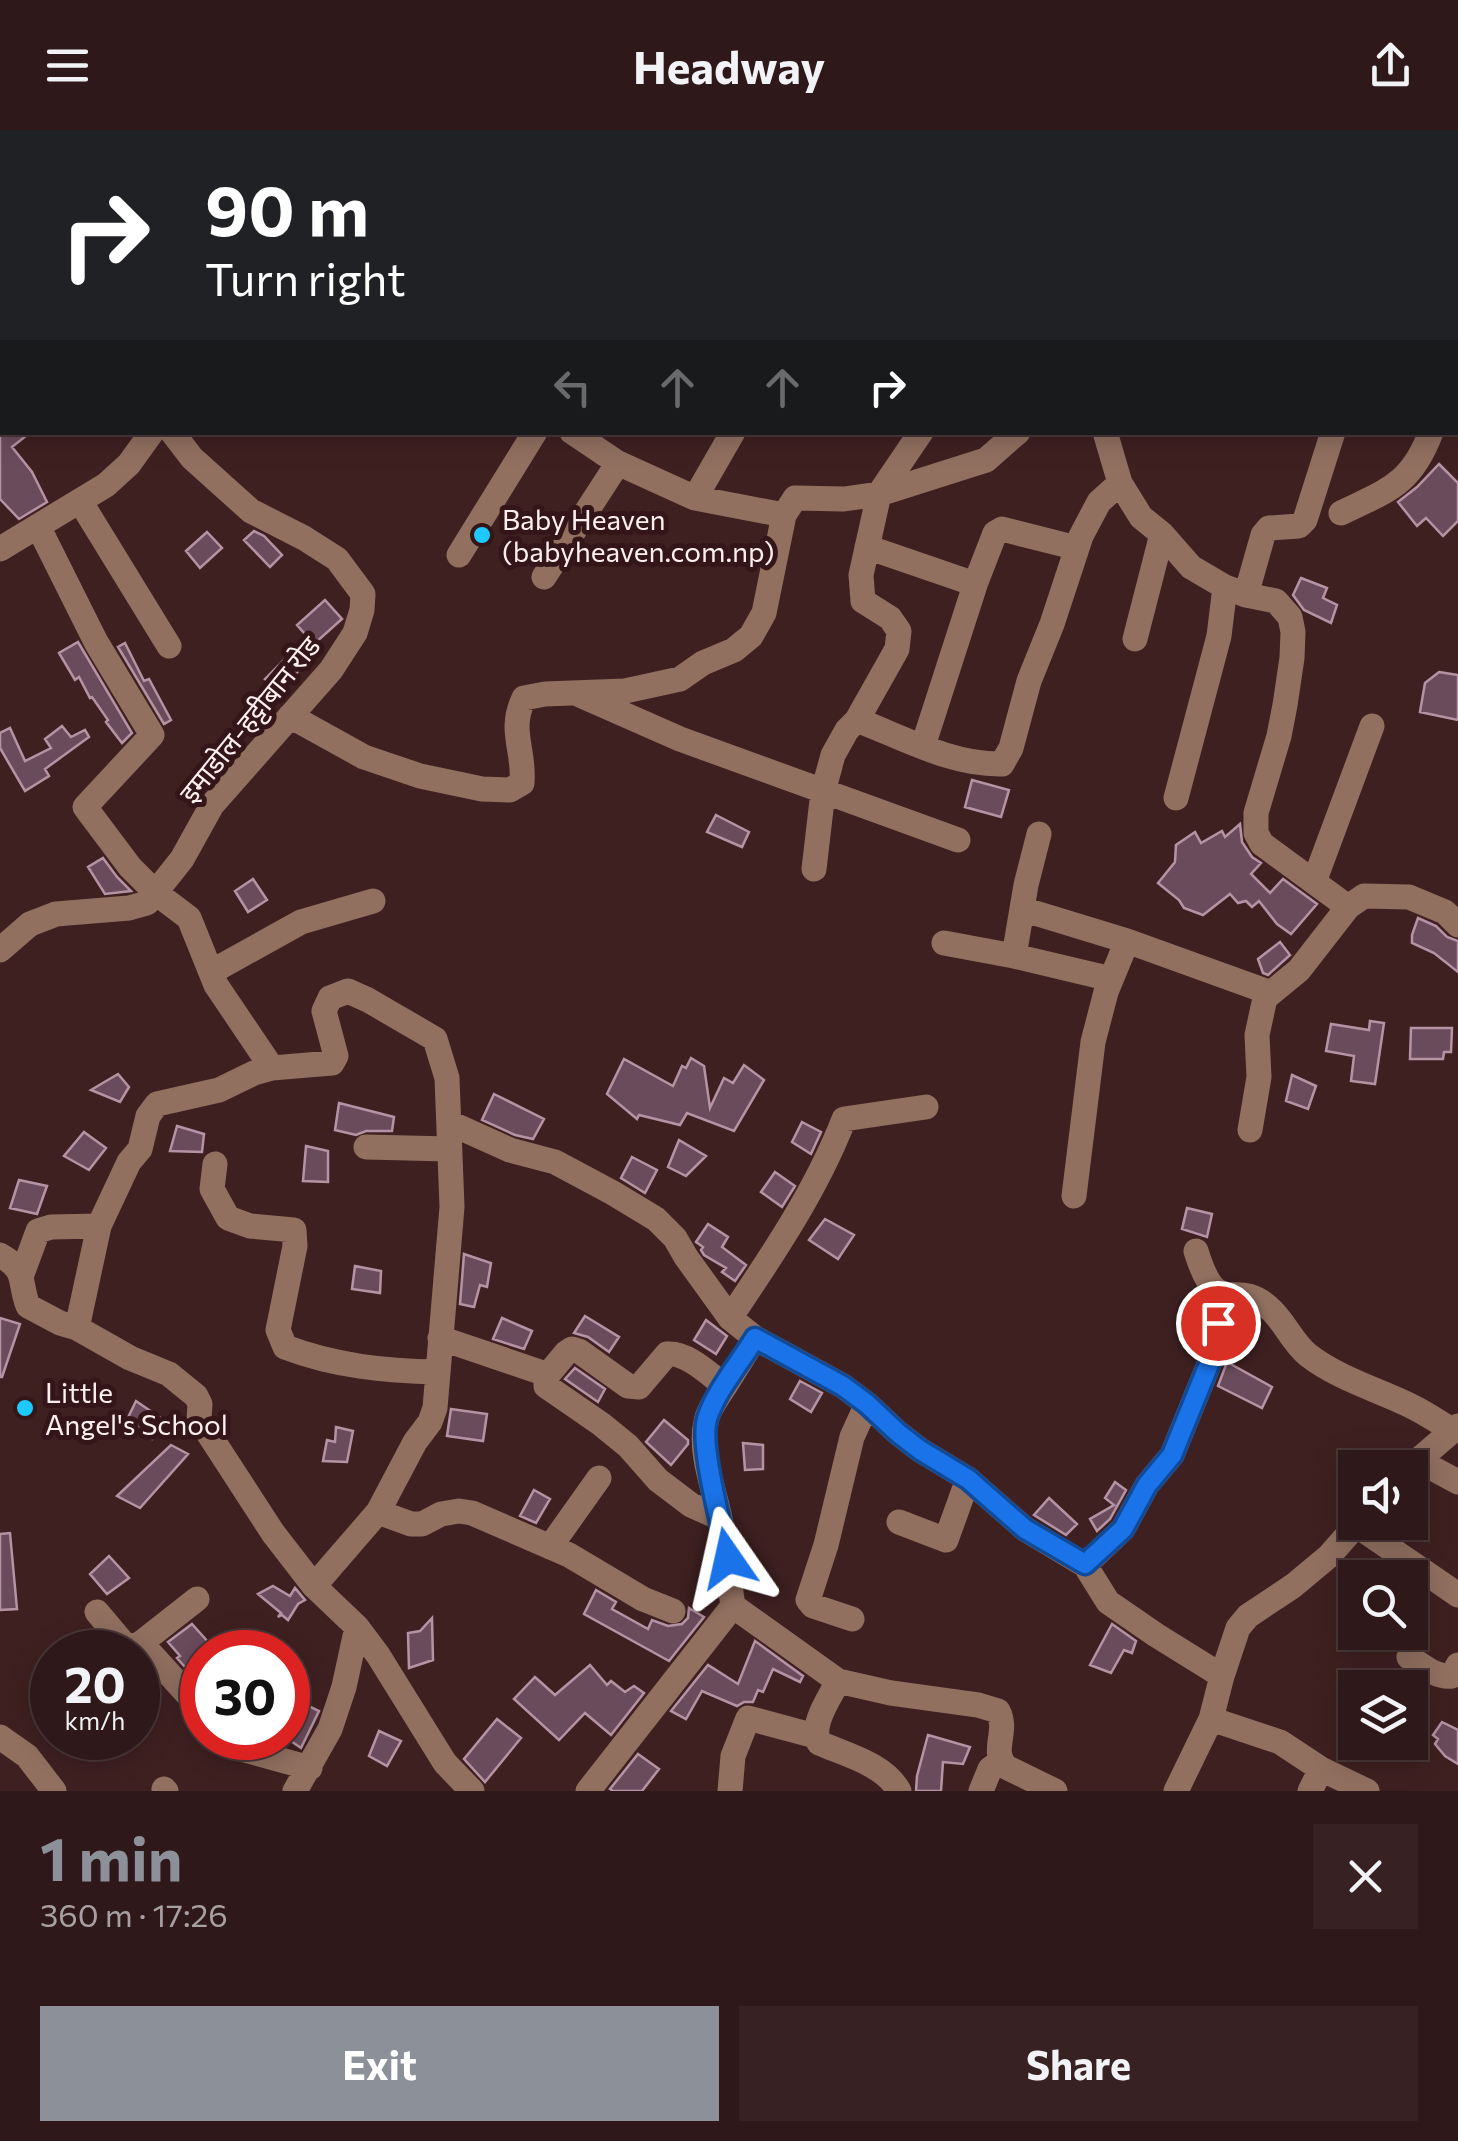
<!DOCTYPE html>
<html lang="en">
<head>
<meta charset="utf-8">
<style>
  body { margin:0; font-family:Commissioner,"Noto Sans Devanagari",sans-serif; background:#372122; color:#f1f3f6; height:100vh; display:flex; flex-direction:column; font-size:38px; white-space:nowrap }
  * { box-sizing:border-box; margin:0 }
  p { font-size:32px; color:#a7a0a2 }
  .icon { flex:none; width:55px; height:55px; fill:none; stroke:currentColor; stroke-width:2; stroke-linecap:round; stroke-linejoin:round }
  .map { position:relative; height:1661px; overflow:hidden }
  .panel { display:flex; flex-direction:column; background:#2f1819; flex:1 }
  .panel>* { flex:none }
  .guide { position:absolute; left:0px; top:0px; width:1460px; height:305px; box-shadow:0 5px 25px #0003,0 0 0 2px #4a3738; background:#202124; color:#fff; overflow:hidden }
  .controls { position:absolute; left:1338px; top:1320px; display:grid; gap:20px }
  .controls a { display:grid; place-items:center; width:90px; height:90px; border-radius:0px; background:#2f1819; box-shadow:0 5px 25px #0003,0 0 0 2px #4a3738; font-size:50px }
  .speed { position:absolute; left:30px; top:1500px; display:flex; gap:20px; font-size:50px; font-weight:700; text-align:center }
  .speed>* { display:grid; place-content:center; width:130px; height:130px; border-radius:50%; background:#2f1819; box-shadow:0 5px 25px #0003,0 0 0 2px #4a3738; line-height:1 }
  .speed small { font-size:25px; font-weight:400 }
  .speed .limit { border:15px solid #d22; background:#fff; color:#111 }
  .pin { position:absolute; display:grid; place-items:center; width:85px; height:85px; color:#fff; margin:-42px; border:5px solid #fff; border-radius:50%; box-shadow:0 2px 10px #0007 }
  .me { position:absolute; width:110px; margin:-55px; rotate:349deg; stroke-linejoin:round; filter:drop-shadow(0 0 8px #0008) }
  .turn { display:flex; align-items:center; gap:35px; height:210px; padding:0 40px; font-size:45px }
  .turn .icon { width:130px; height:130px; stroke-width:2.5 }
  .turn b { display:block; font-size:70px; line-height:85px }
  .lanes { display:flex; align-items:center; height:95px; padding:0 40px; background:#0003; justify-content:center; gap:50px; direction:ltr }
  .lanes .off { opacity:.35 }
  .round { display:grid; place-items:center; flex:none; width:105px; height:105px; border-radius:0px; background:#372122 }
  .summary { display:flex; align-items:center; justify-content:space-between; height:170px; padding:0 40px }
  h1 { font-size:60px; font-weight:700; line-height:75px; color:#8c9099 }
  .cta { display:flex; gap:20px; margin-top:auto; padding:20px 40px }
  .cta a { flex:1; height:115px; border-radius:0px; background:#8c9099; color:#fff; font-size:40px; font-weight:700; line-height:115px; text-align:center }
  .cta a+a { background:#372122; color:#f1f3f6 }
  header { display:flex; justify-content:space-between; align-items:center; height:130px; padding:0 40px; background:#2f1819; font-size:45px; font-weight:700 }
  .map>svg:first-child { display:block }
  .building { fill:#6a4b5b; stroke:#b693a4; stroke-width:2.5 }
  .lines { fill:none; stroke-linecap:round; stroke-linejoin:round }
  .minor { stroke:#917060; stroke-width:25 }
  .route-casing { stroke:#114b97; stroke-width:25 }
  .route { stroke:#1a73e8; stroke-width:18 }
  .poi-dot { fill:#1ec9fd; stroke:#341618; stroke-width:4 }
  .labels { text-anchor:middle; dominant-baseline:central; stroke-width:10; stroke-linejoin:round; paint-order:stroke }
  .poi-label { font-size:28px; fill:#fef0f0; stroke:#341618; text-anchor:start }
  .street-label { font-size:28px; fill:#fef0f0; stroke:#341618 }
</style>
</head>
<body>
<header><svg class="icon" aria-label="menu" viewBox="0 0 24 24"><path d="M4 6h16M4 12h16M4 18h16"/></svg>Headway<svg class="icon" aria-label="share" viewBox="0 0 24 24"><path d="M12 15V3M7 8l5-5 5 5M5 13v7h14v-7"/></svg></header>
<div class="map">
<svg width="1458" height="1661" viewBox="0 0 1458 1661">
  <rect width="100%" height="100%" fill="#3f2021"/>
  <path class="building" d="M0,301L31,302L12,317L32,342L47,372L19,389L0,369Z
    M1439,334L1458,353V391L1443,406L1426,388L1417,396L1398,372L1417,357Z
    M254,401L264,406L282,425L270,437L244,410Z
    M207,402L222,418L200,438L186,421Z
    M1301,448L1327,458L1323,468L1337,475L1331,493L1304,480L1293,465Z
    M325,470L342,489L314,514L297,495Z
    M78,512L132,603L122,613L106,592L108,590L92,567L90,568L79,547L75,550L59,523Z
    M125,513L144,551L149,549L171,590L164,594L118,517Z
    M284,530L298,541L283,562L265,549Z
    M1439,542L1458,545V590L1420,582L1425,553Z
    M62,596L71,607L85,600L89,607L45,639L49,646L25,661L0,618V603L10,598L25,631L51,618L45,609Z
    M972,650L1009,660L1001,687L965,677Z
    M716,685L749,702L742,717L707,702Z
    M1240,694L1242,712L1252,727L1261,733L1251,744L1270,763L1283,749L1317,774L1291,804L1277,794L1259,771L1252,777L1246,771L1238,773L1230,764L1203,785L1184,778L1179,770L1158,753L1175,732L1176,715L1195,702L1201,713L1222,701L1225,707Z
    M103,728L117,747L131,761L105,764L88,737Z
    M253,749L267,770L248,782L235,761Z
    M1418,788L1436,796L1447,807L1458,811V842L1434,823L1412,813V805Z
    M1280,812L1290,825L1268,845L1263,843L1258,829Z
    M1370,891L1384,893L1375,954L1351,951L1354,926L1326,921L1331,894L1369,900Z
    M1411,898H1452L1451,922H1444L1443,929H1410Z
    M691,928L704,936L710,978L724,948L733,953L744,935L764,950L734,1001L687,983L680,995L639,985L637,989L607,964L624,929L673,956L682,936L686,938Z
    M118,944L129,957L120,972L91,960Z
    M1292,945L1316,956L1308,979L1286,971Z
    M494,964L544,989L533,1009L515,1005L482,990Z
    M339,973L394,987L392,1001H366L356,1005L335,1000Z
    M802,992L821,1002L811,1024L792,1012Z
    M177,996L204,1004L202,1022L170,1021Z
    M84,1002L106,1018L89,1040L64,1026Z
    M679,1010L706,1026L686,1046L668,1037Z
    M306,1016L328,1021V1052L303,1051Z
    M632,1027L657,1040L645,1063L621,1048Z
    M775,1042L795,1056L782,1077L761,1062Z
    M19,1050L47,1056L37,1084L10,1078Z
    M1187,1078L1212,1084L1207,1107L1182,1099Z
    M825,1089L854,1105L838,1129L809,1110Z
    M708,1094L728,1107L722,1117L746,1135L735,1151L722,1142L726,1138L704,1125L701,1120L703,1117L696,1112Z
    M464,1124L491,1133L487,1157L480,1155L474,1177L460,1174Z
    M355,1136L381,1141L380,1163L352,1159Z
    M585,1186L619,1207L609,1222L588,1207L574,1203Z
    M0,1188L20,1194L2,1247H0Z
    M502,1188L532,1201L524,1219L493,1209Z
    M706,1190L727,1206L716,1224L694,1210Z
    M1227,1232L1272,1257L1262,1278L1218,1256Z
    M575,1238L605,1259L598,1272L565,1249Z
    M800,1251L822,1263L811,1282L790,1269Z
    M136,1271L165,1291L152,1309L123,1298Z
    M451,1279L487,1284L483,1311L447,1306Z
    M664,1290L688,1310V1314L671,1335L646,1312Z
    M336,1297L353,1301L347,1332L323,1331L327,1310L335,1312Z
    M743,1313L763,1315V1339L745,1340Z
    M171,1315L188,1324L140,1378L117,1366Z
    M1115,1352L1126,1360L1110,1389L1097,1401L1090,1389L1114,1375L1105,1368Z
    M534,1360L550,1369L536,1393L520,1386Z
    M1049,1368L1077,1394L1066,1405L1034,1385Z
    M10,1403L17,1479L0,1480V1404Z
    M109,1426L129,1448L107,1464L90,1444Z
    M273,1456L290,1466L295,1458L305,1470L298,1474L288,1490L282,1485L278,1487L281,1483L258,1464Z
    M596,1460L616,1472L612,1479L648,1499L652,1490L668,1496L682,1494L688,1488L689,1478L704,1487L669,1531L584,1484Z
    M432,1488L433,1530L409,1538L408,1503L420,1501Z
    M192,1494L217,1522H202V1539L192,1545L177,1528L180,1526L168,1512Z
    M1112,1494L1136,1511L1132,1523L1124,1520L1111,1543L1090,1535Z
    M755,1511L803,1546L800,1552L773,1539L763,1562L758,1560L753,1572H744L737,1576L702,1561L686,1589L671,1581L708,1535L738,1554Z
    M590,1535L607,1555L611,1551L625,1562L634,1556L644,1563L611,1605L585,1583L559,1610L514,1569L535,1547L555,1565Z
    M288,1566L319,1581L301,1618L288,1609Z
    M497,1589L521,1608L485,1652L464,1629Z
    M1442,1592L1458,1600V1634L1445,1626L1435,1614L1438,1609L1433,1605Z
    M379,1601L401,1611L387,1636L369,1626Z
    M928,1605L970,1617L963,1634L943,1632L941,1661H916L917,1646Z
    M638,1624L659,1639L642,1661H613L610,1659Z"/>
  <g class="lines">
    <path class="minor" d="M84,0L87,2
      M365,0L369,2
      M523,0L526,2
      M811,2L812,0
      M1057,2L1058,0
      M1160,2L1161,0
      M1321,2L1323,0
      M0,24L2,27
      M0,130L2,134
      M1458,243V242
      M572,302L618,333L695,368L784,385
      M1105,302L1120,353L1141,387L1162,404L1191,437L1225,457L1246,465L1276,471L1290,487L1293,502L1292,528L1285,575L1279,606L1256,683V703L1262,714L1348,777
      M695,368L733,302
      M80,371L169,516
      M1341,383C1388,360 1411,355 1431,302
      M38,396L96,512L152,605L85,677L130,737L156,763L189,788L216,855L272,938
      M867,417L969,452H976L995,403L1002,399L1077,418
      M0,419L106,355L129,334L152,302
      M459,425L535,302
      M544,447L618,333
      M1246,465L1263,405L1269,398L1299,396L1305,390L1333,302
      M1135,509L1162,404
      M580,565L680,609L958,710
      M290,586L364,627L420,646L482,659L510,660L522,653C525,620 508,601 524,568L545,564L625,561L680,549L703,533L734,520L751,506L764,483L784,385L795,368L844,369L879,364L921,302
      M857,590C904,608 951,635 1002,634L1011,618L1029,551L1052,494L1081,406L1099,372L1120,353
      M923,616L976,452
      M1176,668L1219,506L1225,457
      M814,739L823,662L833,625L847,600L857,590L897,519L899,501L890,488L863,471L861,445L879,364L986,330L1018,302
      M1314,752L1372,596
      M1022,779L1127,811L1271,863
      M944,813L1014,826L1111,849
      M0,820L30,794L56,784L129,778L147,773L182,729L212,675L331,540L355,503L362,480L363,464L337,429L304,408L251,381L192,328L172,302
      M1014,826L1026,755L1039,704
      M211,842L301,792L373,771
      M450,993L510,1020L555,1032L613,1063L656,1089L675,1108L686,1127L730,1188L755,1208L843,1256L867,1274L898,1303L920,1320L968,1349L1025,1399L1085,1435L1108,1472L1156,1505L1222,1546
      M1250,1000L1259,947L1257,905L1265,868L1299,840L1348,777L1364,766L1409,767L1445,782L1458,795
      M366,1017L449,1019
      M215,1034L212,1059L228,1088L250,1096L294,1100L295,1116L278,1200L285,1217C335,1236 385,1241 438,1242
      M1074,1066L1093,912L1106,862L1127,811
      M1196,1121C1218,1193 1234,1146 1268,1177C1284,1190 1291,1211 1308,1225C1339,1249 1379,1260 1413,1277C1427,1284 1440,1293 1454,1301
      M0,1125C28,1141 18,1149 28,1176L60,1193L77,1198L130,1228L169,1244L196,1266L200,1274L199,1289L273,1403L314,1456
      M22,1144L38,1101L51,1097L99,1096
      M730,1188C773,1124 816,1061 844,989L926,977
      M77,1198L99,1096L129,1032L140,1019L148,986L157,974L219,960L254,943L272,938L332,933L336,926L324,881L330,868L348,861L368,870L435,909L447,948L452,1077L435,1278L430,1292L415,1312L378,1382L314,1456L357,1497L378,1525L445,1633L472,1661
      M440,1208L540,1242L546,1247V1256L601,1294L628,1316L658,1350L691,1375L720,1388C714,1359 699,1321 706,1292C708,1279 718,1267 725,1256C709,1244 687,1222 667,1224L639,1257L628,1256L579,1221L572,1219L566,1223L546,1247
      M725,1256L755,1208
      M1417,1330L1458,1352
      M1409,1338L1458,1296
      M378,1382L411,1394H422L441,1384L459,1381L472,1383L569,1425L643,1469L673,1481
      M720,1388L733,1476L838,1551
      M899,1392L946,1410L968,1349
      M1356,1395L1458,1465
      M550,1417L599,1348
      M1085,1435L1123,1399L1147,1355L1172,1325L1214,1222L1223,1165
      M97,1482L124,1514L133,1517L141,1513L191,1568L202,1571
      M852,1489L813,1476L808,1470L826,1415L852,1307L867,1274
      M141,1513L197,1469
      M1409,1527C1422,1535 1436,1548 1452,1546L1458,1535
      M1211,1589L1280,1612L1321,1639L1367,1661
      M0,1607L27,1626L54,1661
      M229,1608V1611L234,1617L310,1638
      M164,1659L166,1661
      M295,1661L330,1599L344,1557L357,1497
      M588,1661L733,1476
      M730,1661L733,1626L748,1588L815,1606
      M899,1661C884,1634 847,1625 819,1613C810,1594 830,1568 838,1551L891,1563L978,1575L998,1581C1009,1601 990,1621 1006,1637L1055,1661
      M981,1661L990,1639L1000,1632
      M1176,1661L1211,1589L1222,1546L1238,1498L1248,1486L1293,1456L1329,1426L1359,1392
      M1310,1661L1321,1639"/>
  </g>
  <g class="lines">
    <defs>
      <path id="route" d="M728,1428C722,1396 699,1316 707,1289C714,1264 741,1231 755,1208L843,1256L867,1274L898,1303L920,1320L968,1349L1025,1399L1085,1434L1123,1399L1147,1355L1172,1325L1214,1222L1218,1193"/>
    </defs>
    <use href="#route" class="route-casing"/>
    <use href="#route" class="route"/>
  </g>
  <g class="poi-dot">
    <circle cx="482" cy="405" r="10"/>
    <circle cx="25" cy="1278" r="10"/>
  </g>
  <g class="labels">
    <g class="poi-label">
      <text x="502" y="389">Baby Heaven<tspan x="502" dy="32">(babyheaven.com.np)</tspan></text>
      <text x="45" y="1262">Little<tspan x="45" dy="32">Angel's School</tspan></text>
    </g>
    <g class="street-label">
      <text transform="translate(249 589) rotate(-51)">इमाडोल-हट्टीबान रोड</text>
    </g>
  </g>
</svg>
<div class="controls">
<a><svg class="icon" aria-label="sound" viewBox="0 0 24 24"><path d="M4 9h4l5-4v14l-5-4H4zM17 9q2 3 0 6"/></svg></a>
<a><svg class="icon" aria-label="search" viewBox="0 0 24 24"><circle cx="10" cy="10" r="6"/><path d="M15 15l6 6"/></svg></a>
<a><svg class="icon" aria-label="layers" viewBox="0 0 24 24"><path d="M12 4l9 5-9 5-9-5zM3 14l9 5 9-5"/></svg></a>
</div>
<div class="speed"><div>20<small>km/h</small></div><div class="limit">30</div></div>
<div class="pin" style="left:1218px;top:1193px;background:#d93025"><svg class="icon" aria-label="arrive" viewBox="0 0 24 24"><path d="M6 21V4h12l-3 4 3 4H6"/></svg></div>
<svg class="me" style="left:728px;top:1428px" viewBox="-20 -20 40 40"><path d="M0-17L14 15 0 8-14 15z" fill="#1a73e8" stroke="#fff" stroke-width="4"/></svg>
<div class="guide">
<div class="turn"><svg class="icon" aria-label="right" viewBox="0 0 24 24"><path d="M7 20v-9h11M14 6l5 5-5 5"/></svg><div><b>90 m</b>Turn right</div></div>
<div class="lanes"><svg class="icon off" aria-label="left" viewBox="0 0 24 24"><path d="M17 20v-9H6M10 6l-5 5 5 5"/></svg><svg class="icon off" aria-label="ahead" viewBox="0 0 24 24"><path d="M12 20V5M6 11l6-6 6 6"/></svg><svg class="icon off" aria-label="ahead" viewBox="0 0 24 24"><path d="M12 20V5M6 11l6-6 6 6"/></svg><svg class="icon" aria-label="right" viewBox="0 0 24 24"><path d="M7 20v-9h11M14 6l5 5-5 5"/></svg></div>
</div>
</div>
<section class="panel">
<div class="summary"><div><h1>1 min</h1><p>360 m · 17:26</p></div><a class="round"><svg class="icon" aria-label="close" viewBox="0 0 24 24"><path d="M6 6l12 12M18 6L6 18"/></svg></a></div>
<div class="cta"><a>Exit</a><a>Share</a></div>
</section>
</body>
</html>
